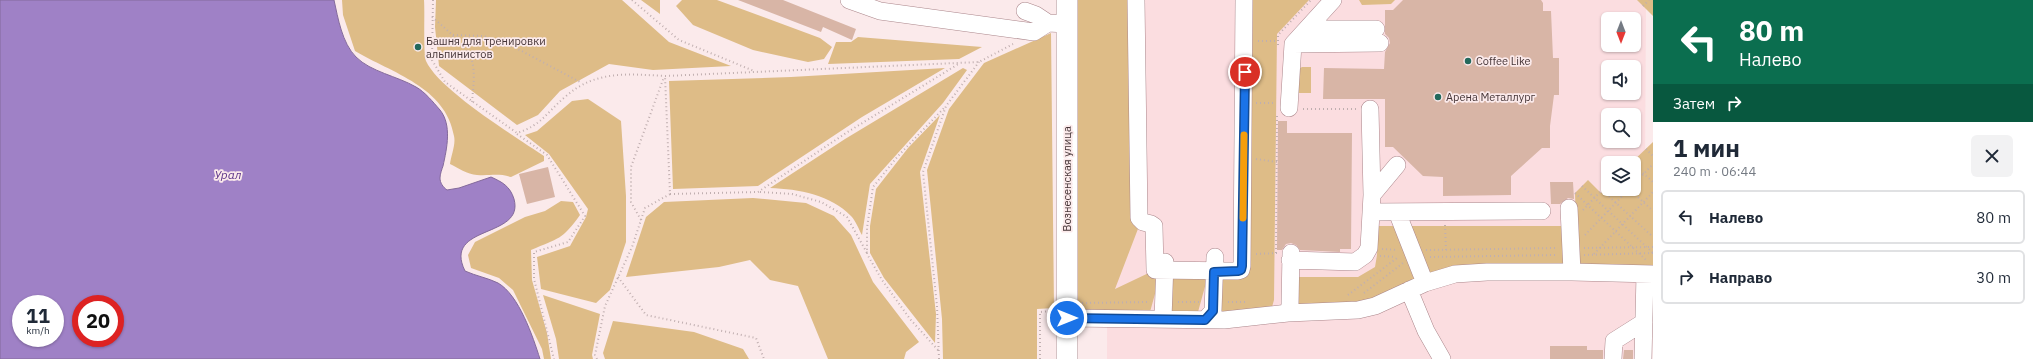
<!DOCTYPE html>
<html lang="ru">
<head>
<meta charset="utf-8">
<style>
  body { margin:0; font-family:"IBM Plex Sans",sans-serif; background:#f2f2f3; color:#1f2937; height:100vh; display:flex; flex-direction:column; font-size:15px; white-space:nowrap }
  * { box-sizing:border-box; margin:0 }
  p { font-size:13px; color:#747a83 }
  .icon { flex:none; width:22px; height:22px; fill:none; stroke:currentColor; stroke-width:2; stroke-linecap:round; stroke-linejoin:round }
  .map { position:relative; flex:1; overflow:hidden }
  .side { display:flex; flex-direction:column; background:#fff; width:380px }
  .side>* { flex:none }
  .hud { background:#0b6e4f; color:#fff; overflow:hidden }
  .needle { width:26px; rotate:180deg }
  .fabs { position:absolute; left:1601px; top:12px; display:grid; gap:8px }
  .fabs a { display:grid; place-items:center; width:40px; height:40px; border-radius:6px; background:#fff; box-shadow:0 1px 3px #0004; font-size:20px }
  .speed { position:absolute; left:12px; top:295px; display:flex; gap:8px; font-size:20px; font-weight:700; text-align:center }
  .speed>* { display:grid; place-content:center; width:52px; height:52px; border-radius:50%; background:#fff; box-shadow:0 1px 3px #0004; line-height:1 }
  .speed small { font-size:10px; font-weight:400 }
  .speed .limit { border:6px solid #d22; background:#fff; color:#111 }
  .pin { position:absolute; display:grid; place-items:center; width:34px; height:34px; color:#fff; margin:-17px; border:2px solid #fff; border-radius:50%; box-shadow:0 1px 4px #0007 }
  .me { position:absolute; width:44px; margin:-22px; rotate:90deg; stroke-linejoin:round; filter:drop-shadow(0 0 3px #0008) }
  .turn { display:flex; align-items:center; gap:14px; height:84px; padding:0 20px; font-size:18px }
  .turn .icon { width:52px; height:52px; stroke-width:2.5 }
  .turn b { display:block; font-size:28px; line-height:34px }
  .then { display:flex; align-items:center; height:38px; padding:0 20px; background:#0003; gap:8px; font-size:15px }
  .round { display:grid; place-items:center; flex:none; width:42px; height:42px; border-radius:6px; background:#f2f2f3 }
  .headline { display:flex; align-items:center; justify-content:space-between; height:68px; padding:0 20px }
  h1 { font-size:24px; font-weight:800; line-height:30px }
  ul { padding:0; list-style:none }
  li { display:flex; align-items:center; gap:12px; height:54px; margin:0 8px 6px; padding:0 12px; border:2px solid #e0e1e3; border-radius:6px }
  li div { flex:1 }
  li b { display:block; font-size:15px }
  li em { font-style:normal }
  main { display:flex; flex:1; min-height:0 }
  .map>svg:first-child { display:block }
  .built { fill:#fbdde0; fill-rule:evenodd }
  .green { fill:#debc87 }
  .water { fill:#9f81c6; stroke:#846a9b; fill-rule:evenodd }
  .building { fill:#d8b5a6 }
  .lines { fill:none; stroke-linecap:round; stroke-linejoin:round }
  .minor-casing { stroke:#ab868b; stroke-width:18 }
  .major-casing { stroke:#ab868b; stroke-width:22 }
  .path { stroke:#c0afb0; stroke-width:2; stroke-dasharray:1 3; stroke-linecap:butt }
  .minor { stroke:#fff; stroke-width:17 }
  .major { stroke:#fff; stroke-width:21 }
  .route-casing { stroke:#114b97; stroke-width:10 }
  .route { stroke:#1a73e8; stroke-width:7 }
  .slow { stroke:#f59e0b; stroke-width:7 }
  .poi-dot { fill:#24695c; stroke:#fbeaeb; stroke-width:1.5 }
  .labels { text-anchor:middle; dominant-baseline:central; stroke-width:3.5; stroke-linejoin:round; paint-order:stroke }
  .poi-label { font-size:11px; fill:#453537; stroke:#fbeaeb; text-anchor:start }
  .street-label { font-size:11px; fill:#453537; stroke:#fbeaeb }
  .water-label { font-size:12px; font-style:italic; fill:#5e368a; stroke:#fbeaeb }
</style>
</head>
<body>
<main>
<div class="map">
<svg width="1653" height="359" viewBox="0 0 1653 359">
  <rect width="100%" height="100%" fill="#fbeaeb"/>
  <path class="built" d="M1108,0H1646L1644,359H1107ZM1608,19H1634V45H1608ZM1608,67H1634V93H1608ZM1608,115H1634V141H1608ZM1608,163H1634V189H1608Z"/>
  <path class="green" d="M342,0H424C425,11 423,54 426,61C439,90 516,137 544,156V161L511,177C498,173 490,176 477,175C467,174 458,168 450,164C451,156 456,144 454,136C446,87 392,73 355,51L343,15Z
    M436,0H622L669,42L731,66L653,70L609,64L560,91L538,115L517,125L439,66L435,27Z
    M641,0H660V14Z
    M682,0H717L820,38L832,47L824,59L808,62L753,50L693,25L676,6Z
    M1075,0H1136L1141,221L1115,289L1155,270L1161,272L1150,312L1076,315Z
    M1244,0H1309L1277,34L1274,300L1272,307L1217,315L1219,272L1241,270Z
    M1359,0H1395L1391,4L1362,5Z
    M1637,0H1653V16Z
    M1051,33L1054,308L1037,309V359H943L942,319L927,170L949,109L984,63Z
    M858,37L982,47L959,59L828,64L836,42H851Z
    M1302,67H1311V93H1298L1297,70Z
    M945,68L862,117L758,186L673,189L669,81L791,77Z
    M963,68L967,70L943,103L870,184L862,235C859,230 856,221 851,216C831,195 799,189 770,188L845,139Z
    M588,99L621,121L626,196V242L610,290L596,303L541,289L537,257L570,246L586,217L588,209L549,154L525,135L537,131L572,101Z
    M940,115L920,172L936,314L935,343L884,278L870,253V226L876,189L908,148Z
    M1653,142V273L1585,271L1577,259L1575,193L1588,180L1601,193L1608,186V189H1634V163H1631Z
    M753,198L806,203L834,216L851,235L873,282L919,342L906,352L904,359H828L798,286L770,280L750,260L719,267L626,277L646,217L664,202Z
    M561,201L573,202L580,215C562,240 559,238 531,250L532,280L547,333L551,359H544L542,349L513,290L499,278L471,268L468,255L475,242L525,217L545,211Z
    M1378,226H1564L1563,265L1462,279L1371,311L1298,313L1291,277H1358L1375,267L1377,255Z
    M1170,272H1209L1198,312L1170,317Z
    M543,295L600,314L592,355L593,359H559L556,339Z
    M613,321L694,332L743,349L749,359H605L603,353Z"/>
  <path class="water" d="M0,0H334C338,18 342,43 356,57C371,72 397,76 416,87C425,92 433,102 440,110C452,125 447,148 443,166C442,169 440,174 440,178C440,183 443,187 447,190L459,188L491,177C502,182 510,186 514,199C525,239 442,224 465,271C476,276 488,278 498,283C519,295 533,337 540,359H0ZM21,304H55V338H21ZM81,304H115V338H81Z"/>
  <path class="building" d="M738,0H783L856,29L852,40L823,27L821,32Z
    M1403,0H1541L1543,3V11H1551L1553,58H1559V95H1554L1550,126V148H1542L1511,176V195L1443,196V177L1423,176L1393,147H1385V99H1323L1324,68L1384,69L1385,52L1390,43L1389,38L1385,34V10H1393Z
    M1278,121H1287V133H1352L1351,249H1340V252L1300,250L1296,245L1291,243L1286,244L1282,250H1277Z
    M548,167L555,197L527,204L519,174Z
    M1550,182H1573L1574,199L1568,198L1560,204H1551Z
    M1550,346H1587V350H1603V359H1550Z
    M1624,350H1633V359H1623Z"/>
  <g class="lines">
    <defs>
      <path id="minor" d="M849,0L880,11L1034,32L1048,23L1067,24
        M1136,0L1139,218L1143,222L1151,224L1154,226L1155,270L1238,271L1241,270L1242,266L1244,0
        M1025,11L1036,15L1048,23
        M1307,29H1376
        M1293,44L1380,43
        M1289,108L1293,44L1333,0
        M1372,195L1397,165
        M1569,208L1572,272
        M1371,212L1542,211
        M1397,212L1425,283
        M1291,253L1290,305L1288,313L1358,310L1375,306L1425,283L1455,274L1487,272H1572L1653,274
        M1290,260L1355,262L1365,255L1369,248L1372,195L1370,109
        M1409,290L1426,331L1442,359
        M1067,318L1224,320L1288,313
        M1163,319L1165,262
        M1205,320L1213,311L1215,257
        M1613,359L1614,341L1644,322
        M1643,359L1645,274"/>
      <path id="major" d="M1067,0V359"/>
    </defs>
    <use href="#minor" class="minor-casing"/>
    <use href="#major" class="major-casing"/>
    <path class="path" d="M433,0L432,60L445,82L517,133C542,125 546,113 565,97C595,70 628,74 665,76L979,62L1013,44
      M632,0L679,40L754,71
      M1643,6L1649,0
      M432,17C443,26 465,45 471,58C476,71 473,88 472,102
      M453,35L484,36L518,49L582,83
      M1258,41H1277
      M1278,45V35L1311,0
      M1256,103H1276
      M1303,109H1356
      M517,134L547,155L585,216L568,242L534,252V279L554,359
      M1646,149L1653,156
      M1256,159L1277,162
      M1634,165L1653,182
      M1634,184L1653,164
      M1582,186L1653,253
      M1603,191L1653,237
      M760,192L792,194L821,202L847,217L867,253
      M1575,193L1646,260
      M670,194L758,192L846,133L960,63
      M1583,210L1600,192
      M641,220L631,202V167L664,77
      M1445,225L1446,250
      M1585,235L1629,189L1653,211
      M1584,248L1653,247
      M1382,249L1398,250
      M1426,250L1557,248
      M1276,253L1277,116
      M1256,254L1277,253
      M1594,254L1653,192
      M1584,255L1653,253
      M1380,256L1395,257
      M1430,257L1557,255
      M618,277L646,315L756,338L764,359
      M1364,293L1403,263
      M1348,295L1397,258
      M1178,302H1200
      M1228,302H1248
      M1082,303L1150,302
      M938,350L910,319L882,280L867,254V228L873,187L898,156L945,107
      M597,359L595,355L605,306L632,247L645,208L670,194L665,76
      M939,359L937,306L923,172L946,106L979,62
      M1040,359V312L1051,311"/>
    <use href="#minor" class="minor"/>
    <use href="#major" class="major"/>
  </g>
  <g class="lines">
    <defs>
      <path id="route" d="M1067,318L1205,320L1213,311L1214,272L1238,271L1241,270L1242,266L1245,72"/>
    </defs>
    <use href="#route" class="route-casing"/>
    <use href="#route" class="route"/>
    <path class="slow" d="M1243,218L1244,135"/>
  </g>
  <g class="poi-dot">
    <circle cx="418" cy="47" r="4"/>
    <circle cx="1468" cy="61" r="4"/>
    <circle cx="1438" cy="97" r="4"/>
  </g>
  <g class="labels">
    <g class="poi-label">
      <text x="426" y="41">Башня для тренировки<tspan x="426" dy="13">альпинистов</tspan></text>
      <text x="1476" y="61">Coffee Like</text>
      <text x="1446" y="97">Арена Металлург</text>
    </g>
    <g class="street-label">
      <text transform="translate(1067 179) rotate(-90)">Вознесенская улица</text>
    </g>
    <g class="water-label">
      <text x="228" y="174">Урал</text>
    </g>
  </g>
</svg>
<div class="fabs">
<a><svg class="needle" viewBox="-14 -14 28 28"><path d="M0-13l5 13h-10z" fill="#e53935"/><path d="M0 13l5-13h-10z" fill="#747a83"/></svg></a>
<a><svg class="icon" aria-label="sound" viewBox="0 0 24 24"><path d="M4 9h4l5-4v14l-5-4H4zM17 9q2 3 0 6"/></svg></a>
<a><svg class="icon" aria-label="search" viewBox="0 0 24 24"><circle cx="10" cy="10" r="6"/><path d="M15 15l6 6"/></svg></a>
<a><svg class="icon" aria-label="layers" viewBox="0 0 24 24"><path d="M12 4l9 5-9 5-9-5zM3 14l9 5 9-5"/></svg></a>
</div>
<div class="speed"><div>11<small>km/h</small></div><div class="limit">20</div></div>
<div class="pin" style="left:1245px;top:72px;background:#d93025"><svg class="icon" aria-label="arrive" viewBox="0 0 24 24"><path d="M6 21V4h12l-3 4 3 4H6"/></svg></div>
<svg class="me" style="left:1067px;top:318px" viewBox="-20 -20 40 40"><circle r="17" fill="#1a73e8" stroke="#fff" stroke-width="3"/><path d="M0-11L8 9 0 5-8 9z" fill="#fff"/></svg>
</div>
<section class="side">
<div class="hud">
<div class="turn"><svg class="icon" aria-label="left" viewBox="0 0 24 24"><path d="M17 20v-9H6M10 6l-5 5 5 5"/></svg><div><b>80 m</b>Налево</div></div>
<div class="then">Затем<svg class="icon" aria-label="right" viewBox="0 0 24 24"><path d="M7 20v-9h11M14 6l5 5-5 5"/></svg></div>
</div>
<div class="headline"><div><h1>1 мин</h1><p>240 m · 06:44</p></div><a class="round"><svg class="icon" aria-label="close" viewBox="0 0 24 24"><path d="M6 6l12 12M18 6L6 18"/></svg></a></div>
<ul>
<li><svg class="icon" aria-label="left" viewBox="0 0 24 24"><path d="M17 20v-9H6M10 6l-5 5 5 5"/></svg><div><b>Налево</b></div><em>80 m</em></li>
<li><svg class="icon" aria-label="right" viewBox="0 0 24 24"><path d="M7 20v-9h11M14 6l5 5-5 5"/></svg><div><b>Направо</b></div><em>30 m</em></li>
</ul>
</section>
</main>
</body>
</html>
